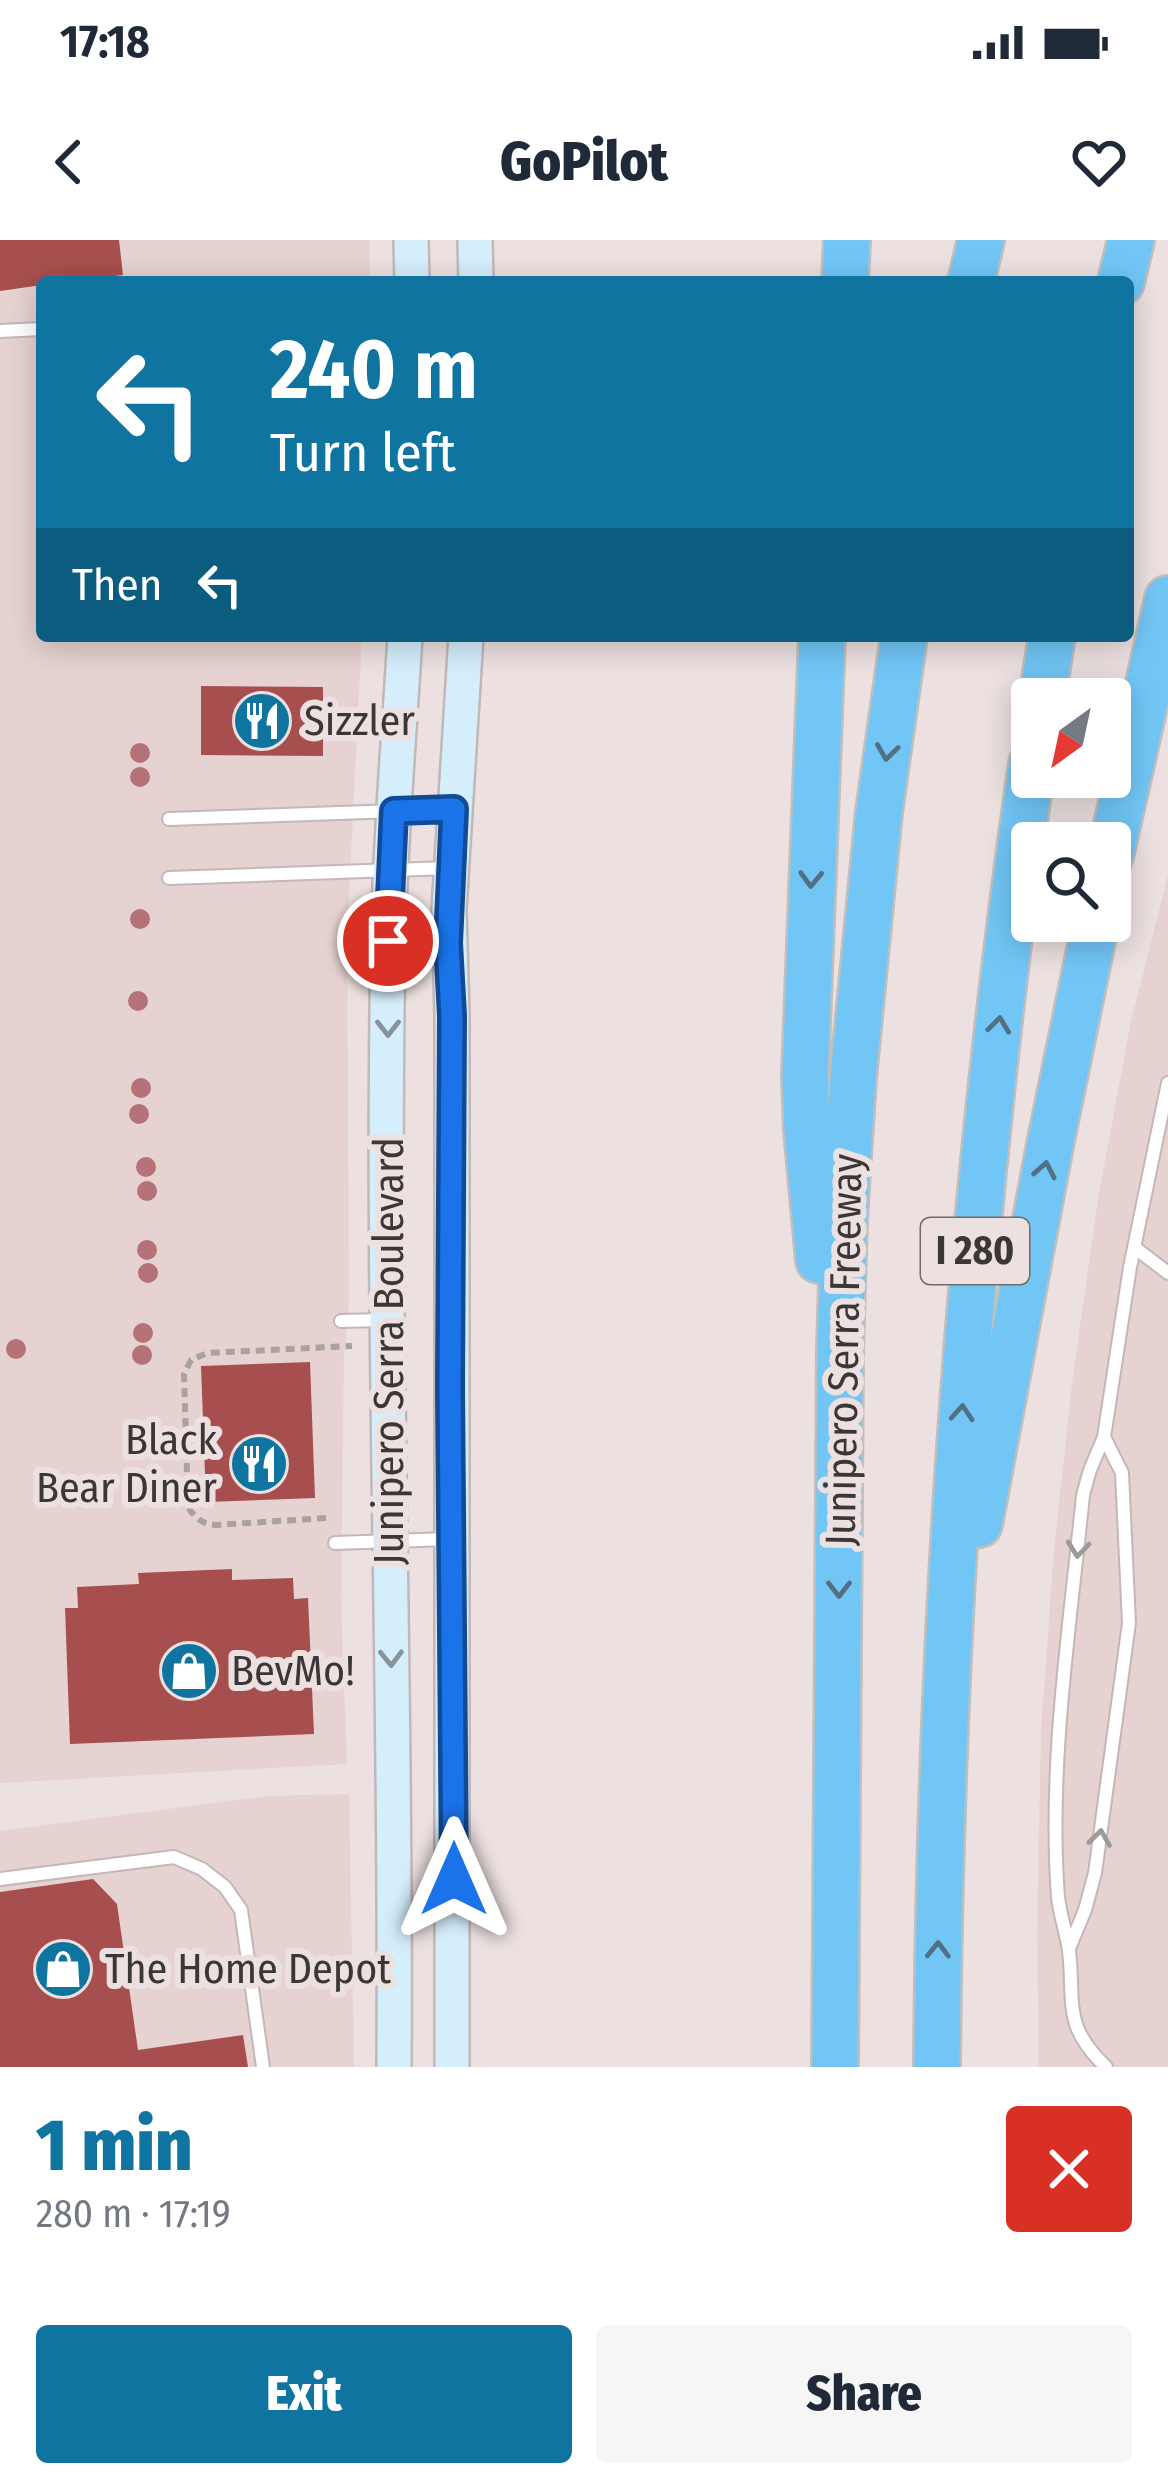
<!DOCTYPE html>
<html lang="en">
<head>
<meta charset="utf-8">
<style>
  body { margin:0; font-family:"Fira Sans Condensed",sans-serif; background:#f6f6f7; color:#1f2937; height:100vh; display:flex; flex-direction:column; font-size:45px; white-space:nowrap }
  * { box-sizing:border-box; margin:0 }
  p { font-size:39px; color:#747a83 }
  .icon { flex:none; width:66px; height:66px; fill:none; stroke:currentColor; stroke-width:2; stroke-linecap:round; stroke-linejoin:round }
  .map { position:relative; height:1827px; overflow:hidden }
  .side { display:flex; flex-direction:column; background:#fff; flex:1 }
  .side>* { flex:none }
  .banner { position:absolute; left:36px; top:36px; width:1098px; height:366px; border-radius:12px; box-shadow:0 6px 30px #0003; background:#0f74a0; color:#fff; overflow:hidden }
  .needle { width:78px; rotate:213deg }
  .tools { position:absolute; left:1011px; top:438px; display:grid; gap:24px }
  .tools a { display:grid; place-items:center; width:120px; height:120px; border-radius:12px; background:#fff; box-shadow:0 6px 30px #0003; font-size:60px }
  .pin { position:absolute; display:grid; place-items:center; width:102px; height:102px; color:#fff; margin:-51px; border:6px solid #fff; border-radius:50%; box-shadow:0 3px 12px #0007 }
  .me { position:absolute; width:132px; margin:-66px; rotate:0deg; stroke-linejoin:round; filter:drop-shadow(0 0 9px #0008) }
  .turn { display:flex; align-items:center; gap:42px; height:252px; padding:0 36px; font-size:54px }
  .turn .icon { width:156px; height:156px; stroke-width:2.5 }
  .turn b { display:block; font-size:84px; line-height:102px }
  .then { display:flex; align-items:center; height:114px; padding:0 36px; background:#0003; gap:24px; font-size:45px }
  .round { display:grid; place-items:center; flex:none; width:126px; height:126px; border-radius:12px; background:#f6f6f7 }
  .headline { display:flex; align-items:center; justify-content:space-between; height:204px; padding:0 36px }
  h1 { font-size:72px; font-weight:800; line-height:90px; color:#0f74a0 }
  .action { display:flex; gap:24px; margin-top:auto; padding:24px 36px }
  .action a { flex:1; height:138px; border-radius:12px; background:#0f74a0; color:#fff; font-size:48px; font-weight:800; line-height:138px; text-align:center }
  .action a+a { background:#f6f6f7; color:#1f2937 }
  .status { display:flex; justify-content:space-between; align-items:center; height:84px; padding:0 60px; background:#fff; direction:ltr }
  .status svg { height:33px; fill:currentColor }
  header { display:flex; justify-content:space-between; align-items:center; height:156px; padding:0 36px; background:#fff; font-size:54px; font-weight:800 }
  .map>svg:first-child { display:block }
  .built { fill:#e6d2d1 }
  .building { fill:#a74f4f }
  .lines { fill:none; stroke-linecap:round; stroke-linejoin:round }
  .service-casing { stroke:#c3b7b7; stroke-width:16 }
  .secondary-casing { stroke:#c3b7b7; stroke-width:38 }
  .motorway-casing { stroke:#c0bfbf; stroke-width:50 }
  .path { stroke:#aaa1a1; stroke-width:6; stroke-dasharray:9 6; stroke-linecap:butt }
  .service { stroke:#fff; stroke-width:12 }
  .secondary { stroke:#d5eefc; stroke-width:33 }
  .motorway { stroke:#72c6f6; stroke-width:45 }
  .tree { fill:#b57279 }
  .oneway { stroke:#517083 }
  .oneway2 { stroke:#889299 }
  .oneway3 { stroke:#9d9b9a }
  .route-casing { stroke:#114b97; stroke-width:30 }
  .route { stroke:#1a73e8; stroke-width:21 }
  .labels { text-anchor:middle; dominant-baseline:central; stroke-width:12; stroke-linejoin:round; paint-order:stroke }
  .shield { fill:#ece0e0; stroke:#706a69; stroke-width:3 }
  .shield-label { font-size:39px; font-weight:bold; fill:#3b3736 }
  .poi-label { font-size:42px; fill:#3b3736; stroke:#ece0e0; text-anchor:start }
  .street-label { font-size:42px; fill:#3b3736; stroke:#ece0e0 }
</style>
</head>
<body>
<div class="status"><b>17:18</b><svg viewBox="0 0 49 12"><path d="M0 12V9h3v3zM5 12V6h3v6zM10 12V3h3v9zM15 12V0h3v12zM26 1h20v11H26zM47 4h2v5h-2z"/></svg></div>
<header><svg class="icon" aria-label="back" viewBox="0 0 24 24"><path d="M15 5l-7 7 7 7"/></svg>GoPilot<svg class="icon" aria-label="heart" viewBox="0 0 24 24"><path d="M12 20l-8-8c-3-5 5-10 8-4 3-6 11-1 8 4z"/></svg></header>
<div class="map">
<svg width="1168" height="1827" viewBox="0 0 1168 1827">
  <rect width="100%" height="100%" fill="#ece0e0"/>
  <path class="built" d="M0,0H369L370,42H42V396H362L347,694L349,1062L344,1115L341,1361L347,1524L0,1543Z
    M1168,635V1827H1039L1037,1693L1041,1492L1054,1309L1073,1136L1098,959L1131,781Z
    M349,1554L354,1827H0V1591L267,1556Z"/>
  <path class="building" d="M0,0H119L123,35L66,42H42V45L0,51Z
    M201,446L323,447V516L201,515Z
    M310,1122L315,1258L206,1262L201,1126Z
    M232,1329V1340L293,1338L294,1359L308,1358L314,1494L70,1504L65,1368H78L77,1347L139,1344L138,1333Z
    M93,1639L117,1664L138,1810L243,1795L248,1827H0V1652Z"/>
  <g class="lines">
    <defs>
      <path id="service" d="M0,91L42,89
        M169,579L453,569
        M169,638L449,628
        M1134,1007L1168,1033
        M341,1081L382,1080
        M335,1303L448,1299
        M0,1639L174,1617L202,1629L225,1647L241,1670L263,1827
        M1070,1706L1085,1670L1095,1633L1129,1383L1122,1233L1104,1197
        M1106,1827C1062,1785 1075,1764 1069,1710C1066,1692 1060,1675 1058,1657C1048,1525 1070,1386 1083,1255L1090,1230L1104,1197L1130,1027L1168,843"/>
      <path id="secondary" d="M411,0L412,42
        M475,0L476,42
        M394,1827C397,1453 381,1078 388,704C390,601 399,498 405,396
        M452,1827V775L449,669L466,396"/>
      <path id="motorway" d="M845,42L847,0
        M971,42L981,0
        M1121,42L1131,0
        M1042,459L1052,396
        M1110,616L1168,359
        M819,1020L807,889L805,835L822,396
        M979,1284L1051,900L1096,681
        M835,1827L840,1109L844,978L853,838L879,572L904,396
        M937,1827C940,1391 970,956 1032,524"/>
    </defs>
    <use href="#service" class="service-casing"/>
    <use href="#secondary" class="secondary-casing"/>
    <use href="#motorway" class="motorway-casing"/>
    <path class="path" d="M326,1278L216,1285C202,1284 196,1279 188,1267L184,1134L191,1120L207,1113L352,1106"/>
    <use href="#service" class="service"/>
    <use href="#secondary" class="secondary"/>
    <use href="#motorway" class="motorway"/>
  </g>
  <g class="tree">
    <circle cx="140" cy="513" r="10"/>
    <circle cx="140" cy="537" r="10"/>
    <circle cx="140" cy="679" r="10"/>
    <circle cx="138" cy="761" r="10"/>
    <circle cx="141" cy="848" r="10"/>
    <circle cx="139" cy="874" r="10"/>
    <circle cx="146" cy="927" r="10"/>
    <circle cx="147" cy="951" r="10"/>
    <circle cx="147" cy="1010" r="10"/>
    <circle cx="148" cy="1033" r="10"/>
    <circle cx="143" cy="1093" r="10"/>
    <circle cx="16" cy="1109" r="10"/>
    <circle cx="142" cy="1115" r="10"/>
  </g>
  <defs><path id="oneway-chevron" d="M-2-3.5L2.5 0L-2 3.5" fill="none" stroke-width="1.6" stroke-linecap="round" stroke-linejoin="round" transform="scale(3)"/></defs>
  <g class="oneway">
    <use href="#oneway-chevron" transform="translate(887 512) rotate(98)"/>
    <use href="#oneway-chevron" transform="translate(811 639) rotate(92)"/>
    <use href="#oneway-chevron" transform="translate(999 785) rotate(-83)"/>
    <use href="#oneway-chevron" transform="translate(1045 930) rotate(-79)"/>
    <use href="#oneway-chevron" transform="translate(962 1173) rotate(-86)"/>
    <use href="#oneway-chevron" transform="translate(839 1349) rotate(90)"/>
    <use href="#oneway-chevron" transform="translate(938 1710) rotate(-89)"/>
  </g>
  <g class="oneway2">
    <use href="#oneway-chevron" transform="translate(388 788) rotate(90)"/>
    <use href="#oneway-chevron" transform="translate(391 1418) rotate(89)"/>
  </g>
  <g class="oneway3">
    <use href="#oneway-chevron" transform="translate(1078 1309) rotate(96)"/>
    <use href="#oneway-chevron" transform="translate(1100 1598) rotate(-82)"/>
  </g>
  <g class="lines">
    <defs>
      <path id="route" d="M388,701L394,571L454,569L448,703L452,776L450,1147L454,1639"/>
    </defs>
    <use href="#route" class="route-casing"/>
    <use href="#route" class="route"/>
  </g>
  <defs>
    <symbol id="restaurant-disc" viewBox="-11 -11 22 22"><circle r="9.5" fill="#0f74a0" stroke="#ece0e0"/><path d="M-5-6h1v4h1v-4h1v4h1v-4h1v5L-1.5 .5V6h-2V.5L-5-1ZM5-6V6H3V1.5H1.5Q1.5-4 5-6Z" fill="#fff"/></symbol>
    <symbol id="shop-disc" viewBox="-11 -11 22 22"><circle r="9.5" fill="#0f74a0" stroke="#ece0e0"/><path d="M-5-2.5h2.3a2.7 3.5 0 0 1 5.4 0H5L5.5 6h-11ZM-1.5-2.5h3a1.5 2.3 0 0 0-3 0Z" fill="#fff"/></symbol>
  </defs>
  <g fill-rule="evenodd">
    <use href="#restaurant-disc" x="229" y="448" width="66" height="66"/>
    <use href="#restaurant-disc" x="226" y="1191" width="66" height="66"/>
    <use href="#shop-disc" x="156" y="1398" width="66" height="66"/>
    <use href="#shop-disc" x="30" y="1696" width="66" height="66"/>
  </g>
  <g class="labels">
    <rect class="shield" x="921" y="978" width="108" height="66" rx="9"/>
    <g class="shield-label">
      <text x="975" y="1011">I 280</text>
    </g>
    <g class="poi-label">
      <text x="304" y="481">Sizzler</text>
      <text x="217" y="1200" text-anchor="end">Black<tspan x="217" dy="48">Bear Diner</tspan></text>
      <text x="231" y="1431">BevMo!</text>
      <text x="105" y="1729">The Home Depot</text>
    </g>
    <g class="street-label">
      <text transform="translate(844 1110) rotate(-89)">Junipero Serra Freeway</text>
      <text transform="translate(389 1111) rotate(-90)">Junipero Serra Boulevard</text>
    </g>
  </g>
</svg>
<div class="tools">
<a><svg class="needle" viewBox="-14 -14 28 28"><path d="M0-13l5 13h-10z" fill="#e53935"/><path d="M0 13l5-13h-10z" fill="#747a83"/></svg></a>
<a><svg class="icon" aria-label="search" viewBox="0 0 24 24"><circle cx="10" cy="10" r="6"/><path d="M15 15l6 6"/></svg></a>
</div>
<div class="pin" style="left:388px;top:701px;background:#d93025"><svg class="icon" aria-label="arrive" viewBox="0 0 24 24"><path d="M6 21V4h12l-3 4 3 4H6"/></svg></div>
<svg class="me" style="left:454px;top:1639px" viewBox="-20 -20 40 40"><path d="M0-17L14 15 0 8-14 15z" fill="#1a73e8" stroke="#fff" stroke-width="4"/></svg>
<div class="banner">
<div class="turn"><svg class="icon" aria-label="left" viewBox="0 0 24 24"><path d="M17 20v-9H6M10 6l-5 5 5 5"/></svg><div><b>240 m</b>Turn left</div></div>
<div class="then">Then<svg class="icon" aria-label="left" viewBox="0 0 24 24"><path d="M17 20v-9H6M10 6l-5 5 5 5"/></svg></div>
</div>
</div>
<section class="side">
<div class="headline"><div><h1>1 min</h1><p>280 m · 17:19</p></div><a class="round" style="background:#d93025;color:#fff"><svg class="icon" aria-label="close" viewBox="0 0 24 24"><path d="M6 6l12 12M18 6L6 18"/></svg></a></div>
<div class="action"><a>Exit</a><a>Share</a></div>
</section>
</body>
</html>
